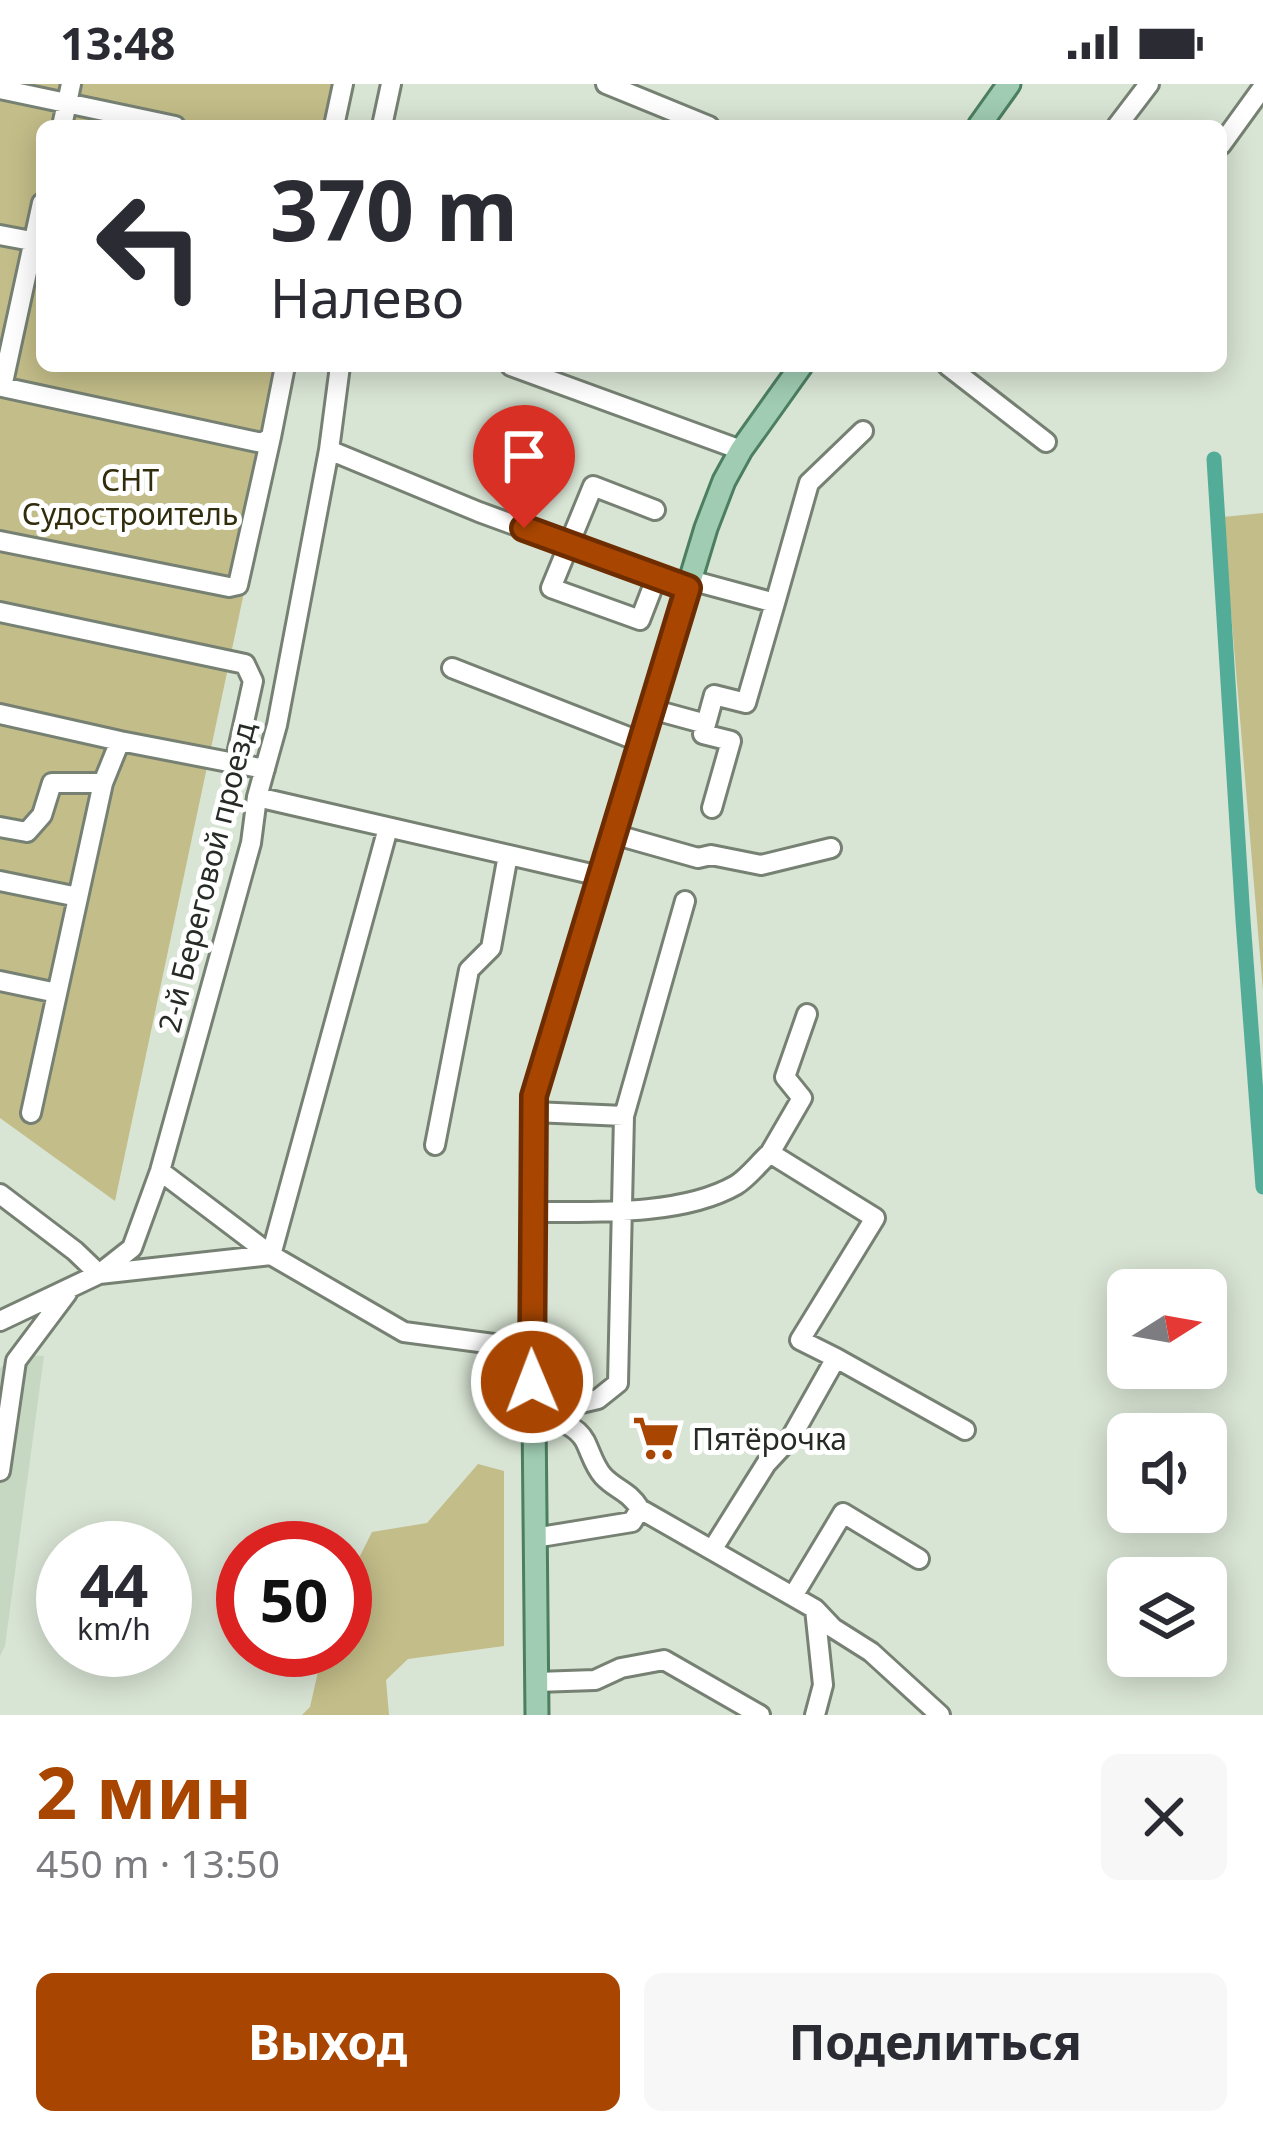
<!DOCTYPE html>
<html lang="ru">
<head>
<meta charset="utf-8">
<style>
  body { margin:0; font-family:"Noto Sans",sans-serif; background:#f7f7f7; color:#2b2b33; height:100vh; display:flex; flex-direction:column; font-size:45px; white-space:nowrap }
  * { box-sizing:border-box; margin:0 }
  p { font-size:39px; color:#7c7c81 }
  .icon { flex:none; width:66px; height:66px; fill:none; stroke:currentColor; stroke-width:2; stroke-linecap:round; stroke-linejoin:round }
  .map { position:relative; height:1631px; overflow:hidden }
  .panel { display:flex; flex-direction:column; background:#fff; flex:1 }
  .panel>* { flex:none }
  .hud { position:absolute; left:36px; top:36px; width:1191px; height:252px; border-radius:18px; box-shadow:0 6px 30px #0003; background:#fff; color:#2b2b33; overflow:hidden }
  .needle { width:78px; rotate:79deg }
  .buttons { position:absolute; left:1107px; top:1185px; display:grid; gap:24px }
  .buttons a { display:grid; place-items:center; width:120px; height:120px; border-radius:18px; background:#fff; box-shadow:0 6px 30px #0003; font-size:60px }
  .speed { position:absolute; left:36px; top:1437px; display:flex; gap:24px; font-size:60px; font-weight:700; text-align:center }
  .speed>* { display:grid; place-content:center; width:156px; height:156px; border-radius:50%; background:#fff; box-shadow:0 6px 30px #0003; line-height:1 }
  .speed small { font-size:30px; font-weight:400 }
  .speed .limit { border:18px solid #d22; background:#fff; color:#111 }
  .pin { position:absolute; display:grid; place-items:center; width:102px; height:102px; color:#fff; margin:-123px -51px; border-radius:50% 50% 50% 0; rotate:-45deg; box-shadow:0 0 12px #0007 }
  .pin .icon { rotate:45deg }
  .me { position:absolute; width:132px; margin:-66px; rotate:359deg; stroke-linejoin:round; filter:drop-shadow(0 0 9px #0008) }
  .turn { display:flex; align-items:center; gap:42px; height:252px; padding:0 36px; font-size:54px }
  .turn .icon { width:156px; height:156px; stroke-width:2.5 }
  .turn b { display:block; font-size:84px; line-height:102px }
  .round { display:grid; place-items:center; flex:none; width:126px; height:126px; border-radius:18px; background:#f7f7f7 }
  .head { display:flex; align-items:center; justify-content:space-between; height:204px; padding:0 36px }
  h1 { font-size:72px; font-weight:700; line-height:90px; color:#a74501 }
  .action { display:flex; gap:24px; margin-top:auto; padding:24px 36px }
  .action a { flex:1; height:138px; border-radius:18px; background:#a74501; color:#fff; font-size:48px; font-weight:700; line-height:138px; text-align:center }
  .action a+a { background:#f7f7f7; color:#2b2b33 }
  .status { display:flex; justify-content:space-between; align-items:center; height:84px; padding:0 60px; background:#fff; direction:ltr }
  .status svg { height:33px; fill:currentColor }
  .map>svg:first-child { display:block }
  .built { fill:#c6d7c2 }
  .green { fill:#c3bd89 }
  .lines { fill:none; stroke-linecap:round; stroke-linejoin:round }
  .canal { stroke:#52ac98; stroke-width:15 }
  .minor-casing { stroke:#768173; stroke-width:24 }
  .major-casing { stroke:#4c7e61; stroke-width:27 }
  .minor { stroke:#fff; stroke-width:18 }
  .major { stroke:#a0ccb3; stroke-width:21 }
  .route-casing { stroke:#6d2d01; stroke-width:30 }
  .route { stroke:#a74501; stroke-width:21 }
  .labels { text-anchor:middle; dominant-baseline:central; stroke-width:10; stroke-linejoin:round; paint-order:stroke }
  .park-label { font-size:30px; fill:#302c0c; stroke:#fff }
  .street-label { font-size:30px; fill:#262b25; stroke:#fff }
  .poi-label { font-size:30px; fill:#262b25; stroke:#fff; text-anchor:start }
</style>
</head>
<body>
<div class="status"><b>13:48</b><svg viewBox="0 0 49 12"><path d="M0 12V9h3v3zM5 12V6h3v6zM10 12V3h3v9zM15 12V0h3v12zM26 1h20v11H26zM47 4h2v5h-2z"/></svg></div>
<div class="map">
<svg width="1263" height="1631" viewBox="0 0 1263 1631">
  <rect width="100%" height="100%" fill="#d8e4d4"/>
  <path class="built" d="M19,1271L44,1272L5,1562L0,1572V1284Z"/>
  <path class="green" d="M0,0H352L343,42H42V282H292L115,1117L0,1034Z
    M1263,429V907L1223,433Z
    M478,1380L504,1387V1562L408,1575L386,1596L389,1631H302L310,1623L323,1566H345V1502L372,1448L427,1439Z"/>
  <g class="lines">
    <path class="canal" d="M1214,375L1243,836L1263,1103"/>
    <defs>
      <path id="minor" d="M606,0L709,42
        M0,5L175,42
        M62,42L71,0
        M334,42L343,0
        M382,42L391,0
        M1117,42L1149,0
        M1221,61L1263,3
        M42,119L2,303L262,359L271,353L285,282
        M0,151L42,159
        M511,282L741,366
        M948,282L1046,358
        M329,366L479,428L687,504
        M655,426L593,402L551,504L640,536L657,492
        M0,457L229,503L238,501L271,353
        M690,496L775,519L809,399L863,347
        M0,528L245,580L253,597L235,679
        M452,584L641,658
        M651,625L706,640L703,650L731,657L712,724
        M0,630L120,657
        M706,640L714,611L746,619L775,519
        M257,713L600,792
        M0,743L27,748L42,731L52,699H103
        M613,750L698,774L711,771L761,781L831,764
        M0,797L78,813
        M0,897L57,909
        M534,1028L624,1032L685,817
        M31,1029L103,699L120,657L265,685
        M435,1061L469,886L491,864L508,771
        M160,1087L271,1171L404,1248L531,1265
        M0,1110L75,1167L99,1190L271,1171L388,744
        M533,1128C593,1128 682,1132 736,1101C748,1094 759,1079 770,1069
        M0,1237L99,1190L132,1164L160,1087L251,759L257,713L277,641L329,366L340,282
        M836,1274L965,1346
        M539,1329L598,1315L618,1299L624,1032
        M534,1330C553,1335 575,1339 585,1357C591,1369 594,1382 603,1392C616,1406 628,1406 640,1425L815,1525L833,1544L871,1568L940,1631
        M0,1387L16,1277L67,1209
        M534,1454L632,1438L640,1425
        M712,1466L766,1380L792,1352L836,1274L800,1256L875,1134L770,1069L802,1014L785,993L807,930
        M793,1512L843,1429L919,1475
        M815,1525L823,1601L815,1631
        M537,1598L595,1596L621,1584L664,1576L760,1631"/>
      <path id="major" d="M979,42L1009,0
        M537,1631L534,1330L531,1265L534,1012L706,444L724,397L741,366L801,282"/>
    </defs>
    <use href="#minor" class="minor-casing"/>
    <use href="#major" class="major-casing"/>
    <use href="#minor" class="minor"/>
    <use href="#major" class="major"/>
  </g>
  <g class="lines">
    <defs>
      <path id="route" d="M524,444L688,504L534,1012L532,1298"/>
    </defs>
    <use href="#route" class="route-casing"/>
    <use href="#route" class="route"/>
  </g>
  <defs>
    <symbol id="supermarket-bare" viewBox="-9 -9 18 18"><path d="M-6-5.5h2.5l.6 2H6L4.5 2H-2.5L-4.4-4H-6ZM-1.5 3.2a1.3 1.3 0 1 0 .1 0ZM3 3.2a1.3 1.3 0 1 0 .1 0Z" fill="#a74501" stroke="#fff" stroke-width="2.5" paint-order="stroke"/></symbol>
  </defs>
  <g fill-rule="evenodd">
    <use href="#supermarket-bare" x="623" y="1321" width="66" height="66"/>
  </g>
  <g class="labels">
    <g class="park-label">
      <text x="130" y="395">СНТ<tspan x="130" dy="34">Судостроитель</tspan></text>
    </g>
    <g class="street-label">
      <text transform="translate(206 793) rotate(-76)">2-й Береговой проезд</text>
    </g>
    <g class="poi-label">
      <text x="692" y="1354">Пятёрочка</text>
    </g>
  </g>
</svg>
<div class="buttons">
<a><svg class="needle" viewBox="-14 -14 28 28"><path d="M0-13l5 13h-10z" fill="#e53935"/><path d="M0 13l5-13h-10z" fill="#7c7c81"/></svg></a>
<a><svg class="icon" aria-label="sound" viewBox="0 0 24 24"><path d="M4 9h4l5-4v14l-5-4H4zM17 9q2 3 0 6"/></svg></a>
<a><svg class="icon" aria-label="layers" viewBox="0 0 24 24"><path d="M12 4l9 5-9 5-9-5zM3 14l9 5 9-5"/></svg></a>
</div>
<div class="speed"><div>44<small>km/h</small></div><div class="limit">50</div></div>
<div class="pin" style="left:524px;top:444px;background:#d93025"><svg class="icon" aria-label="arrive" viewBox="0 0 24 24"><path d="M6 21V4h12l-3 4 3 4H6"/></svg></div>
<svg class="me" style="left:532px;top:1298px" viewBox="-20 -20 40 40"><circle r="17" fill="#a74501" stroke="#fff" stroke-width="3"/><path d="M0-11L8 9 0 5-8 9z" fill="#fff"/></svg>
<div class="hud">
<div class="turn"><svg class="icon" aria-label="left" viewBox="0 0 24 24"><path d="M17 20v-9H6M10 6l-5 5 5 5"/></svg><div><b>370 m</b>Налево</div></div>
</div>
</div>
<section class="panel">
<div class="head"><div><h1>2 мин</h1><p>450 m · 13:50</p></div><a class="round"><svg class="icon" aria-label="close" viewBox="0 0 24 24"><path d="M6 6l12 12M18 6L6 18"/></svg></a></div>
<div class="action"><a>Выход</a><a>Поделиться</a></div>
</section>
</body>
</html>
